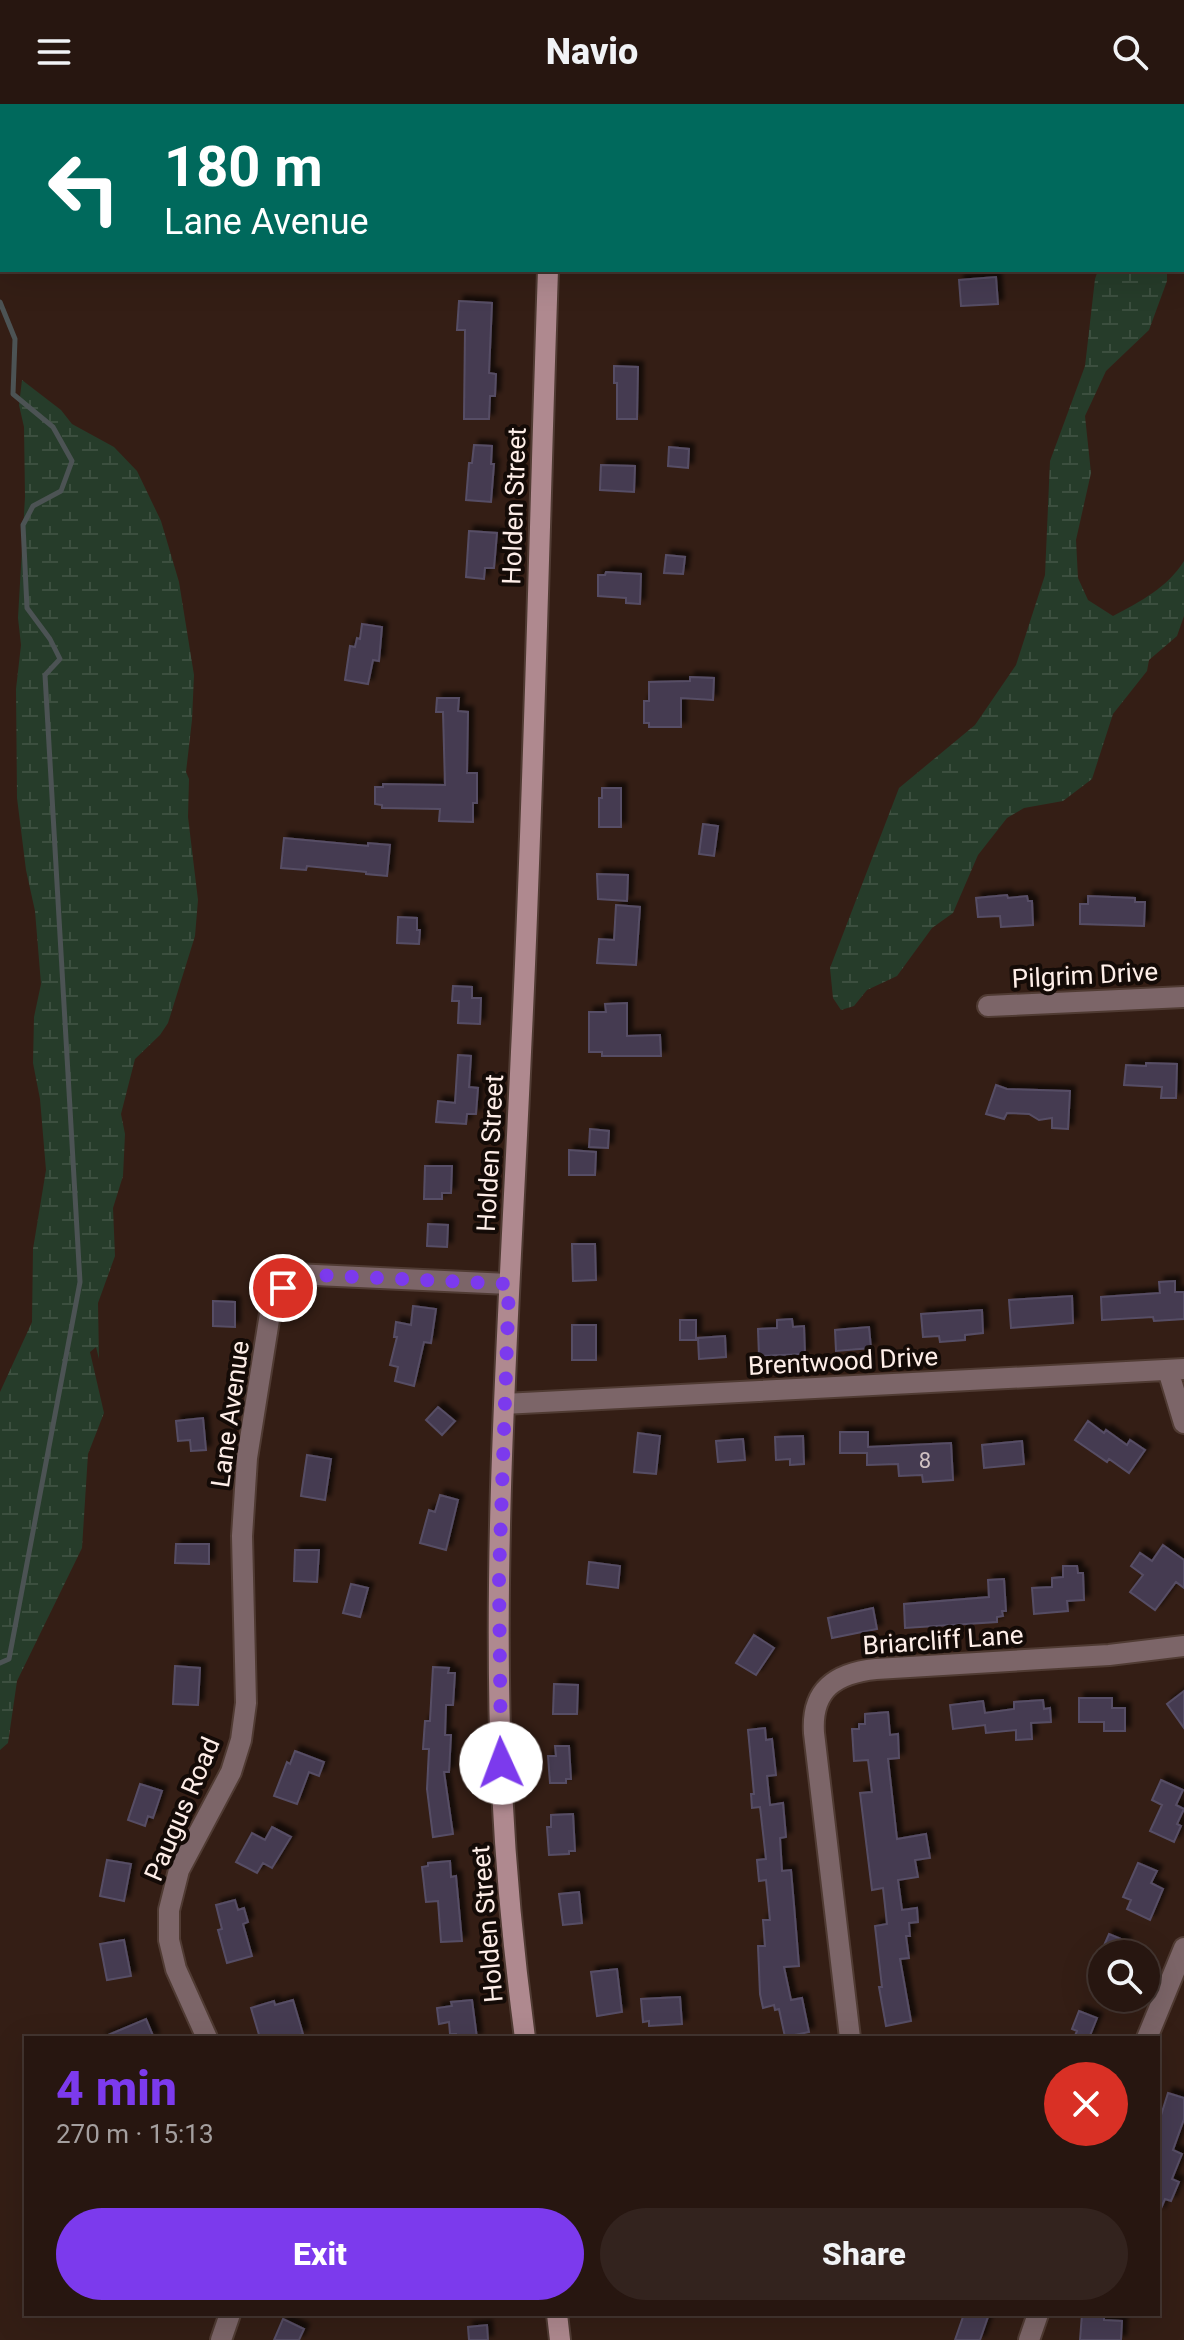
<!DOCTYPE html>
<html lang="en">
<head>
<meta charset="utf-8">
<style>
  body { margin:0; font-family:Roboto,sans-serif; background:#33231e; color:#f1f3f6; height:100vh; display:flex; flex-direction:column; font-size:30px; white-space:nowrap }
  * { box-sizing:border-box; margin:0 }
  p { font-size:26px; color:#a49f9f }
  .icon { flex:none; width:44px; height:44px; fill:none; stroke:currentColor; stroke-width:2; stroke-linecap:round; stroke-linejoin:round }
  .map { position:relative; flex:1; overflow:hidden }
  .side { position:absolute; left:24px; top:1932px; width:1136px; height:280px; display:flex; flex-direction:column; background:#271610; border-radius:0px; box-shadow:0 8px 32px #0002,0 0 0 2px #433530 }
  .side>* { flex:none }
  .banner { position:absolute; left:0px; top:0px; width:1184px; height:168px; box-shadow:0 8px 32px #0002,0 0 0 2px #433530; background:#00695c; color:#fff; overflow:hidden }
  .fabs { position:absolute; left:1088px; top:1836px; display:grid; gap:16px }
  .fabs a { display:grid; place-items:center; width:72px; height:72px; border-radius:50%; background:#271610; box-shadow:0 8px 32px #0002,0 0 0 2px #433530; font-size:40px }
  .pin { position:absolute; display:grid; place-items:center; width:68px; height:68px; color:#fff; margin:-34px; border:4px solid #fff; border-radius:50%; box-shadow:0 2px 8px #0007 }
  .me { position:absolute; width:88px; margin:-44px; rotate:358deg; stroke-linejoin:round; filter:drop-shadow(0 0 6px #0008) }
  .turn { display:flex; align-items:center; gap:28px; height:168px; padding:0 32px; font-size:36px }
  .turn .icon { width:104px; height:104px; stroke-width:2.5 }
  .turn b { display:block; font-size:56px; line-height:68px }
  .round { display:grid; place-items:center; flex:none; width:84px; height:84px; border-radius:42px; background:#33231e }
  .overview { display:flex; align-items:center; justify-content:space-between; height:136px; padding:0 32px }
  h1 { font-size:48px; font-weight:800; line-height:60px; color:#7c3aed }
  .primary-button { display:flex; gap:16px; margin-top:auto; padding:16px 32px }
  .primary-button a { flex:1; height:92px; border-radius:48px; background:#7c3aed; color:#fff; font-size:32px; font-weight:800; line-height:92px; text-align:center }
  .primary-button a+a { background:#33231e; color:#f1f3f6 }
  header { display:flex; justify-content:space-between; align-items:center; height:104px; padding:0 32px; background:#271610; font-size:36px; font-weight:800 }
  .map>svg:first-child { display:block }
  .wetland { fill:url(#wetland-marsh) }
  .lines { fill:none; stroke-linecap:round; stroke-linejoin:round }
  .stream { stroke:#4c5354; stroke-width:5 }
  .building { fill:#443b51; stroke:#574e65; stroke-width:2; filter:url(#shadow) }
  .street-casing { stroke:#503b33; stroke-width:24 }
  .secondary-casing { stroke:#503b33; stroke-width:24 }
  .street { stroke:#7c6568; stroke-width:20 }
  .secondary { stroke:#af898f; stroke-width:20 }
  .route { stroke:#7c3aed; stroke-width:14; stroke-dasharray:0 25.2 }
  .labels { text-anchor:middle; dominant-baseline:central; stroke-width:8; stroke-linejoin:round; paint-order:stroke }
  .number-label { font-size:22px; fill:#d0c1c2 }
  .street-label { font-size:26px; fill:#feeee8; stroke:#140b07 }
</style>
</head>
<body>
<header><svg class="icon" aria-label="menu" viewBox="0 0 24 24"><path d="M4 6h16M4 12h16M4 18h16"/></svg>Navio<svg class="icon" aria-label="search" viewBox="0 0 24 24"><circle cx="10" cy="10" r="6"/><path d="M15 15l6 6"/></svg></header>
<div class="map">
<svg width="1184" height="2236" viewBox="0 0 1184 2236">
  <defs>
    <pattern id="wetland-marsh" width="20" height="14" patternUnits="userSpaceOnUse" patternTransform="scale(2)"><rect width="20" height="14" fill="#263c2a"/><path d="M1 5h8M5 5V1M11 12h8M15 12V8" fill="none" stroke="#3c4f3f"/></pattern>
    <filter id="shadow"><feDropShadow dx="5" dy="-5" stdDeviation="2" flood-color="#0009"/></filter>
  </defs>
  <rect width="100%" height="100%" fill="#341e15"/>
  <path class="wetland" d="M1098,166H1167V177L1149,226L1106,267L1085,312L1091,369L1076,436L1078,474L1088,496L1113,512C1141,497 1167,484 1184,457V512L1177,532L1149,556L1147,567L1113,610L1092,675L1063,697L1024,704L1007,714L978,751L953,809L932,824L897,872L867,886L854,902L841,906L833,894L830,864L899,684L975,621L1016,561L1045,471L1050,357L1085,262L1095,175Z
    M22,276L61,306L72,320L114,343L137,367L161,417L179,478L194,571L192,616L186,668L189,675L188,713L198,796L195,832L168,919L160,931L135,955L121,1010L125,1030L123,1072L113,1104L115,1152L98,1199L99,1255L96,1243L90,1248L104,1309L88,1350L82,1444L17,1577L8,1639L0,1646V1288L32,1218L33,1145L46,1066L40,995L33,959L34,913L41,880L35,807L26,766L17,694L16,585L21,541L18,514L25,393L24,323L19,301Z"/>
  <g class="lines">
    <path class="stream" d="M0,198L15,235L13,290L53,323L72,357L61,387L33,402L23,421L27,504L50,535L60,555L45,571L80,1178L9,1555L0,1559"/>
  </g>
  <path class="building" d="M996,173L998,200L961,202L959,176Z
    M459,197L492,199L489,269L496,270L495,292H490L489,315H464L465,226H457Z
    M614,262L638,263L637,315H617V279H614Z
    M474,341L492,342L491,360H494L491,398L466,396L469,359H472Z
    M669,343L689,345L688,364L668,362Z
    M601,361L635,362L634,388L600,386Z
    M469,427L497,429L494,464H485L484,475L466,473Z
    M666,451L685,453L683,470L664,469Z
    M606,468L641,470L640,500L626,499V494L598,492V471H605Z
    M362,520L382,523L379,557L373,556L368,580L345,576L350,542L355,543L357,534L360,535Z
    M690,573L714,574L713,596L681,594V623H649V619H644V597H649V578L690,577Z
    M437,594H459L458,607L468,608L467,669H477V699H473V718L439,717L440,705L382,704V701L375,700V683H383V680L445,681L443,608H436Z
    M602,684H621V723H599V694H602Z
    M703,720L718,722L714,752L699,750Z
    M284,734L368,742V739L390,741L387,772L366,770V768L307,762L306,766L281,764Z
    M597,770L628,771L627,797L598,795Z
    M1007,791L1008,794L1027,792L1028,797H1032L1033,821L1001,823L1000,812L978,813L976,794Z
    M1088,792L1135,794V798H1145L1144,822L1080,820V800H1088Z
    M616,801L640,803L636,861L597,859L599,835L614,836Z
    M398,813L417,814V826H420L419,840L397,839Z
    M453,882L472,883V894H481L480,920L458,919L459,897H452Z
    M627,899V932L660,931L661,952H602V948H589V908H606L605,900Z
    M458,951L471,952L469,983L478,984L476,1010H467L466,1020L436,1018L438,997L455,999Z
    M1146,959L1177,960L1176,994H1161L1162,983L1124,981L1126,961L1146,962Z
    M996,981L1007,985L1070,987L1068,1025L1052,1024V1014L1039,1016L1029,1010L1007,1009L1004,1015L986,1010Z
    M590,1025L609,1027L608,1044L589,1043Z
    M569,1046L596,1048L595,1071H569Z
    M425,1062H452L451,1089H442V1095H424Z
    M428,1120L448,1121L447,1143L427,1142Z
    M572,1140H595L596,1176L573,1177Z
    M1175,1177V1188H1184V1215L1154,1217L1153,1213L1102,1216L1101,1193L1160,1189L1159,1178Z
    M1072,1192L1073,1219L1011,1224L1009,1196Z
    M213,1197L235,1198V1223L213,1222Z
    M413,1202L436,1205L431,1239L424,1238L414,1282L395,1277L398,1263L390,1261L397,1233H394L396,1218L411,1221Z
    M982,1206L983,1229L965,1231V1236L940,1238L939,1232L923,1233L921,1210Z
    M792,1215L793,1223L804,1222L805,1250L759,1252L758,1225L777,1224V1216Z
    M680,1216H696V1236H680Z
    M572,1221H596V1256H572Z
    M869,1223L871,1244L836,1247L835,1226Z
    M725,1232L726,1253L699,1255L698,1234Z
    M438,1303L455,1317L442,1331L426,1316Z
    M203,1314L206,1346L191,1347L190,1336L178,1337L176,1317Z
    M1088,1317L1104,1329L1106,1326L1127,1341L1130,1336L1145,1346L1129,1369L1109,1355L1107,1358L1075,1336Z
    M840,1328H868V1343L951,1339L953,1376L923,1378L922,1371L899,1372L898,1360L867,1361V1349H840Z
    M638,1329L660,1332L656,1370L634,1368Z
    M803,1332L804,1360L790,1361V1355L776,1356L775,1333Z
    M743,1335L745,1356L718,1358L716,1337Z
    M1022,1337L1024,1360L984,1364L982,1341Z
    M307,1351L331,1355L325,1396L301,1392Z
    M440,1391L458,1396L446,1446L420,1439L429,1406L435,1408Z
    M176,1440H209V1460L175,1459Z
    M1163,1441L1184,1456V1484L1176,1478L1155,1506L1130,1488L1143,1471L1131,1462L1140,1449L1152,1457Z
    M295,1446H319L317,1478L294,1477Z
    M589,1458L620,1462L618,1484L587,1480Z
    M1063,1462H1077L1078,1469H1083L1084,1496L1067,1497L1068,1507L1034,1510L1032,1484L1052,1483V1474L1063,1473Z
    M1004,1475L1006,1507H1002L1003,1512L997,1513V1518L905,1524L904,1500L989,1493L988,1476Z
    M351,1480L368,1484L360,1513L343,1509Z
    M873,1504L877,1525L832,1534L828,1514Z
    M754,1531L774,1544L756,1571L736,1559Z
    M175,1562L200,1564L198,1601L173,1600Z
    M433,1563L449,1564L448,1569H455L453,1601H446L445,1631H451L449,1668H444L453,1730L433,1733L427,1685L429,1645H423L425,1617H430Z
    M554,1580L578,1581L577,1610H553Z
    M1184,1587V1624L1167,1600Z
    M1079,1594H1112V1604H1125V1627H1104V1618H1079Z
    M1043,1596L1044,1605L1050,1604L1051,1618L1031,1619L1032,1635L1016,1636V1626L986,1629L985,1621L953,1625L950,1601L983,1597L985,1609L1014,1605V1598Z
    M888,1608L890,1631L898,1630L899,1654L888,1655L897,1735L926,1730L930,1754L915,1756L918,1773L898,1776L902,1806L917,1804L918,1818L909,1819L910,1832H906L909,1854L900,1855L911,1917L886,1922L879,1883H882L875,1822L887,1820L883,1784L872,1786L860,1689L872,1688L868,1656L854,1657L852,1625H859V1620H865V1610Z
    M765,1624L766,1636L772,1635L776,1671L767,1672L770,1701L783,1699L786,1733L780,1734L782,1767L791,1766L794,1801L799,1862L784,1863L791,1896L802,1894L809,1928L785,1933L779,1905L775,1906L774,1901L763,1904L760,1890L758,1842H765L763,1816H770L766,1776L759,1777L757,1756L766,1755L760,1703L752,1704L751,1690H754L748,1626Z
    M555,1642H569L571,1675H566V1679H550L548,1652H556Z
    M295,1647L324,1658L319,1672L309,1668L297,1700L274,1692L287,1658L290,1660Z
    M1161,1676L1183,1686L1176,1701L1184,1705L1177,1720L1181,1722L1174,1738L1150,1727L1162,1701L1152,1696Z
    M140,1680L162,1687L153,1714L148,1712L145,1722L128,1716Z
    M573,1710L575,1747H569V1750L549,1751L547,1723H551V1711Z
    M272,1723L291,1733L272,1764L263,1759L257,1769L236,1758L252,1729L265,1736Z
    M107,1756L131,1760L124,1797L100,1792Z
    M450,1757L451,1773L456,1772L462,1837L441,1838L438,1797L426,1798L422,1763L428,1762V1759Z
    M1138,1759L1157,1767L1151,1779L1163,1785L1150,1816L1127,1805L1131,1796L1123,1793Z
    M579,1788L582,1819L563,1821L559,1790Z
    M235,1796L238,1806L244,1804L248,1818L243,1820L252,1852L227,1859L218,1826L222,1825L216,1801Z
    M1109,1830L1126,1837L1122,1850H1111L1102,1846Z
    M124,1836L131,1872L107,1876L100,1840Z
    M617,1865L622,1908L597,1912L591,1868Z
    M680,1893L682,1920L649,1922V1917L643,1918L641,1895Z
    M293,1896L303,1930L289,1934H260L251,1904L274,1897L275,1901Z
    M472,1896L477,1934H456V1930H450L449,1918L439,1920L437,1904L452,1902L451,1898Z
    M1079,1907L1097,1914L1089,1934H1074L1077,1927L1072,1925Z
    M146,1915L154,1934H101Z
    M1168,1989L1184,1994V2015L1173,2046L1182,2050L1172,2075L1179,2078L1171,2097L1165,2095L1159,2109L1158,2021Z
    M964,2210H989L980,2236H955Z
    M1082,2210H1104V2216L1122,2217L1121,2236H1080Z
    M283,2215L304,2225L299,2236H274Z
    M487,2221L488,2236H469L468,2223Z"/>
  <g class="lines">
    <defs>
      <path id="street" d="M851,0L852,2
        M1182,16H1184
        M988,902L1184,893
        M1168,1266L1184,1319
        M505,1300L1184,1265
        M207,1934L176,1865L169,1836V1806L179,1766L231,1668L241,1636L246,1599L242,1432L247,1354L272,1197L294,1170L509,1180
        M850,1934L814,1629C811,1585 836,1569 876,1565L1109,1551L1184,1542
        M1147,1934L1184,1844
        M221,2236L230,2210
        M1029,2236L1038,2210"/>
      <path id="secondary" d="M553,2V0
        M525,1934C514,1852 506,1769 502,1686C491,1440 510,1194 521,948C534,688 539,427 548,166
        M557,2210L560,2236"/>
    </defs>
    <use href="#street" class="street-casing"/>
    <use href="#secondary" class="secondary-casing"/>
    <use href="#street" class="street"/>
    <use href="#secondary" class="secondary"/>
  </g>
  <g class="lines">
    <path class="route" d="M283,1184L294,1170L509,1180L499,1473L501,1659"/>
  </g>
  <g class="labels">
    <g class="number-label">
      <text x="925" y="1356">8</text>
    </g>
    <g class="street-label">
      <text transform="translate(514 402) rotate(-88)">Holden Street</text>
      <text transform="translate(1085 871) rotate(-3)">Pilgrim Drive</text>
      <text transform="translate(490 1049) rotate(-87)">Holden Street</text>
      <text transform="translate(843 1257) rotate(-3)">Brentwood Drive</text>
      <text transform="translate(230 1310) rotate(-82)">Lane Avenue</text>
      <text transform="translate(943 1536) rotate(-4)">Briarcliff Lane</text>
      <text transform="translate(182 1705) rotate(-67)">Paugus Road</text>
      <text transform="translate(487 1820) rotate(-95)">Holden Street</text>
    </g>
  </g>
</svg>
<div class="fabs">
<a><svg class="icon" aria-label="search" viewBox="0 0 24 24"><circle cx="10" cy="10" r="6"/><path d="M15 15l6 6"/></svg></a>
</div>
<div class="pin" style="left:283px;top:1184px;background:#d93025"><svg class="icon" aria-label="arrive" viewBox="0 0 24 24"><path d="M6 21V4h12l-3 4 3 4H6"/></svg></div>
<svg class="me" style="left:501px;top:1659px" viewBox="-20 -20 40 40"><circle r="19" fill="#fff"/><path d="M0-13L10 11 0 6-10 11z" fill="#7c3aed"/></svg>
<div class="banner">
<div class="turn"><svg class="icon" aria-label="left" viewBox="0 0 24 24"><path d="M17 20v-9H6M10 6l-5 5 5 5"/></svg><div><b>180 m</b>Lane Avenue</div></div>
</div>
<section class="side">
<div class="overview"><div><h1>4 min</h1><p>270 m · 15:13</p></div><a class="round" style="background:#d93025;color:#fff"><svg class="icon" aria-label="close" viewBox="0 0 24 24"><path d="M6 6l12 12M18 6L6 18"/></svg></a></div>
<div class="primary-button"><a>Exit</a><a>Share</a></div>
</section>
</div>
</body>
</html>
